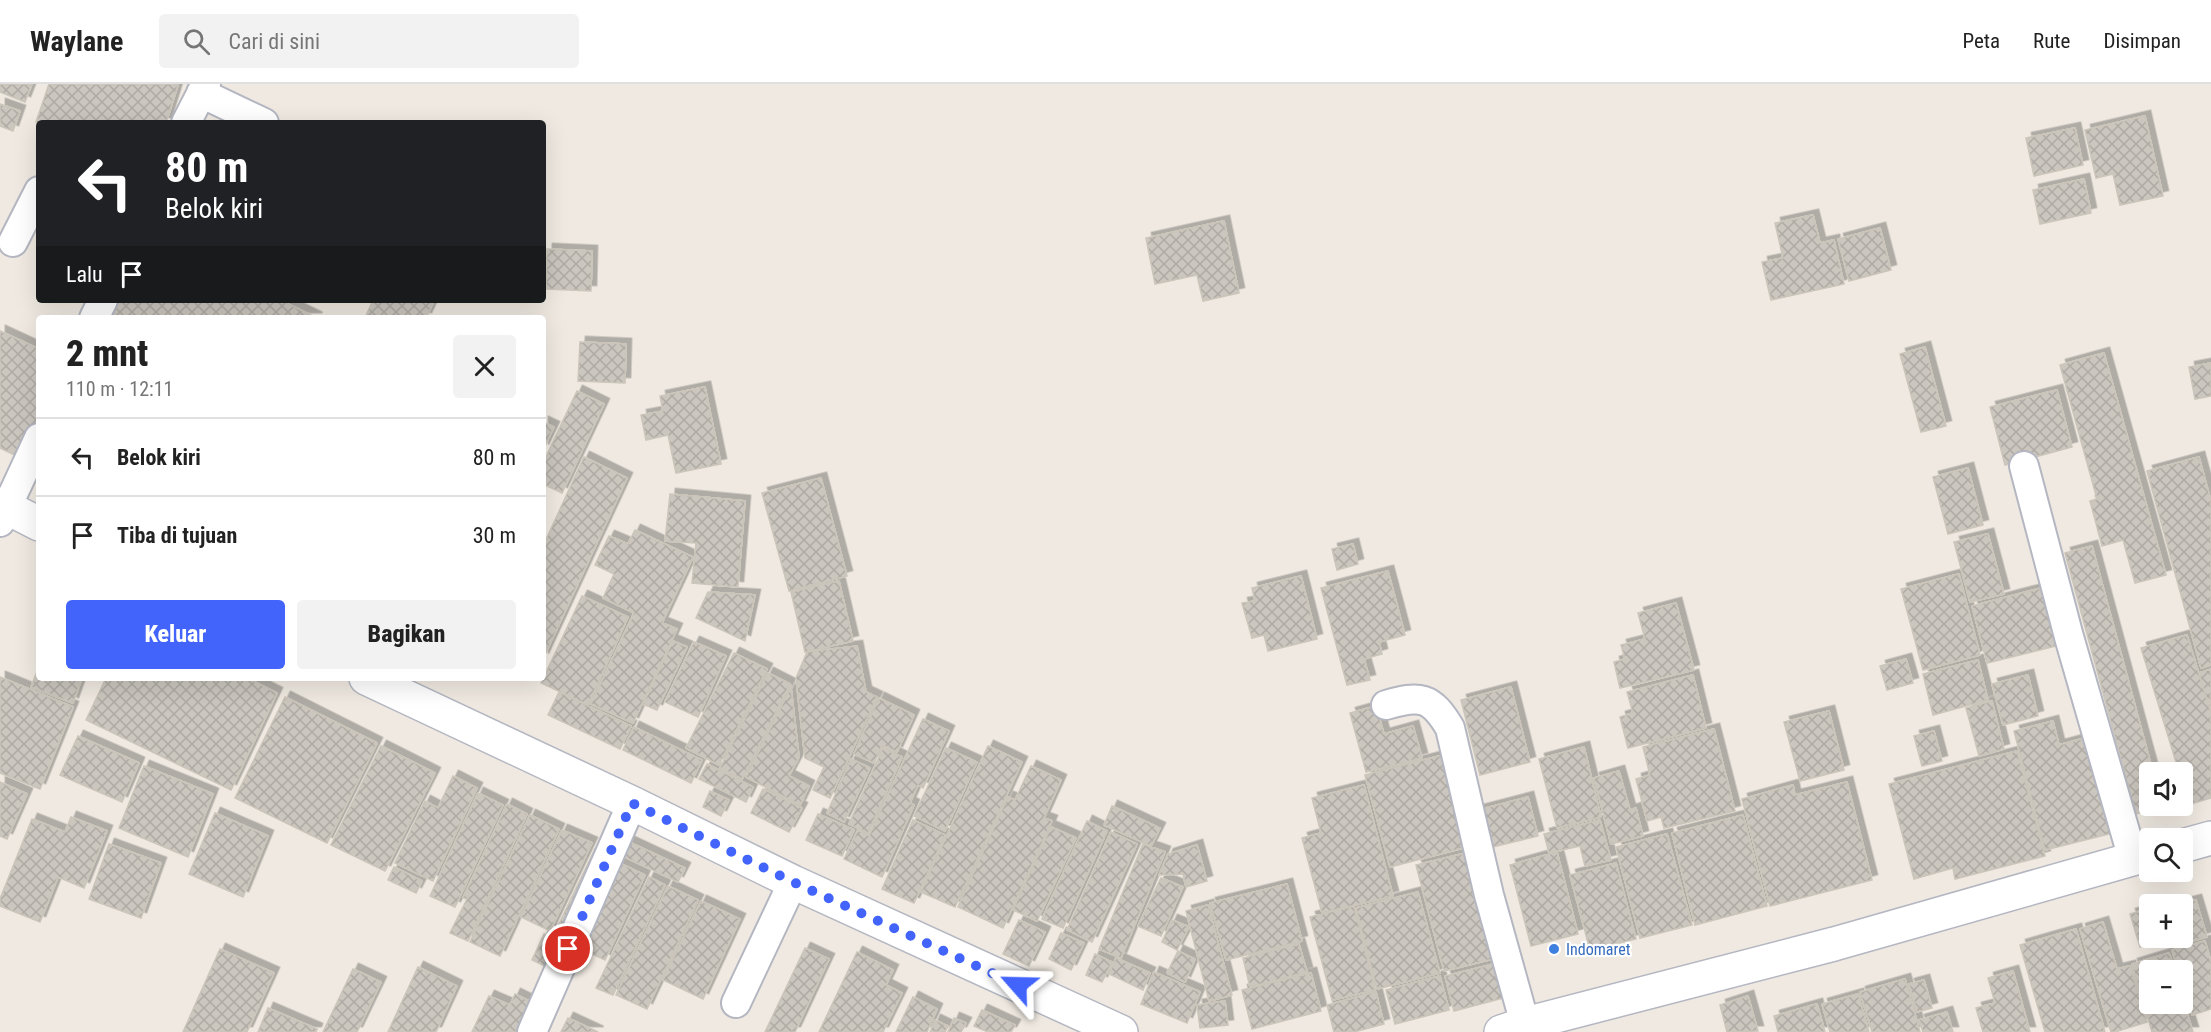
<!DOCTYPE html>
<html lang="id">
<head>
<meta charset="utf-8">
<style>
  body { margin:0; font-family:"Roboto Condensed",sans-serif; background:#f2f2f2; color:#222; height:100vh; display:flex; flex-direction:column; font-size:22px; white-space:nowrap }
  * { box-sizing:border-box; margin:0 }
  p { font-size:20px; color:#767676 }
  .icon { flex:none; width:33px; height:33px; fill:none; stroke:currentColor; stroke-width:2; stroke-linecap:round; stroke-linejoin:round }
  .map { position:relative; flex:1; overflow:hidden }
  .sheet { position:absolute; left:36px; top:231px; width:510px; height:366px; display:flex; flex-direction:column; background:#fff; border-radius:6px; box-shadow:0 6px 24px #0002 }
  .sheet>* { flex:none }
  .guide { position:absolute; left:36px; top:36px; width:510px; height:183px; border-radius:6px; box-shadow:0 6px 24px #0002; background:#202124; color:#fff; overflow:hidden }
  .buttons { position:absolute; left:2139px; top:678px; display:grid; gap:12px }
  .buttons a { display:grid; place-items:center; width:54px; height:54px; border-radius:6px; background:#fff; box-shadow:0 6px 24px #0002; font-size:30px }
  .pin { position:absolute; display:grid; place-items:center; width:51px; height:51px; color:#fff; margin:-26px; border:3px solid #fff; border-radius:50%; box-shadow:0 2px 6px #0007 }
  .me { position:absolute; width:66px; margin:-33px; rotate:295deg; stroke-linejoin:round; filter:drop-shadow(0 0 4px #0008) }
  .turn { display:flex; align-items:center; gap:21px; height:126px; padding:0 30px; font-size:27px }
  .turn .icon { width:78px; height:78px; stroke-width:2.5 }
  .turn b { display:block; font-size:42px; line-height:51px }
  .then { display:flex; align-items:center; height:57px; padding:0 30px; background:#0003; gap:12px; font-size:22px }
  .round { display:grid; place-items:center; flex:none; width:63px; height:63px; border-radius:6px; background:#f2f2f2 }
  .head { display:flex; align-items:center; justify-content:space-between; height:102px; padding:0 30px }
  h1 { font-size:36px; font-weight:800; line-height:45px }
  .primary-button { display:flex; gap:12px; margin-top:auto; padding:12px 30px }
  .primary-button a { flex:1; height:69px; border-radius:6px; background:#4264fb; color:#fff; font-size:24px; font-weight:800; line-height:69px; text-align:center }
  .primary-button a+a { background:#f2f2f2; color:#222 }
  ul { padding:0; list-style:none }
  li { display:flex; align-items:center; gap:18px; height:78px; padding:0 30px; border-top:2px solid #e0e0e0 }
  li div { flex:1 }
  li b { display:block; font-size:22px }
  li em { font-style:normal }
  header { display:flex; align-items:center; gap:36px; box-sizing:border-box; height:84px; padding:0 30px; background:#fff; border-bottom:2px solid #e0e0e0 }
  header strong { font-size:28px }
  nav { display:flex; gap:33px; margin-inline-start:auto; font-size:21px }
  .search { width:420px; height:54px; background:#f2f2f2; display:flex; align-items:center; gap:15px; box-sizing:border-box; padding:0 21px; border-radius:6px; color:#767676; font-size:22px }
  .map>svg:first-child { display:block }
  .building { fill:url(#building-cross-hatch); stroke:#cbc5ba; stroke-width:1.5; filter:url(#shadow) }
  .lines { fill:none; stroke-linecap:round; stroke-linejoin:round }
  .street-casing { stroke:#b4b7c1; stroke-width:32 }
  .secondary-casing { stroke:#b4b7c1; stroke-width:36 }
  .street { stroke:#fff; stroke-width:28 }
  .secondary { stroke:#fff; stroke-width:33 }
  .route { stroke:#4264fb; stroke-width:10; stroke-dasharray:0 18 }
  .shop-dot { fill:#3f7fe0; stroke:#fff; stroke-width:2 }
  .labels { text-anchor:middle; dominant-baseline:central; stroke-width:4.5; stroke-linejoin:round; paint-order:stroke }
  .shop-label { font-size:16px; fill:#366cbe; stroke:#fff; text-anchor:start }
</style>
</head>
<body>
<header>
<strong>Waylane</strong>
<div class="search"><svg class="icon" aria-label="search" viewBox="0 0 24 24"><circle cx="10" cy="10" r="6"/><path d="M15 15l6 6"/></svg>Cari di sini</div>
<nav><a>Peta</a><a>Rute</a><a>Disimpan</a></nav>
</header>
<div class="map">
<svg width="2211" height="948" viewBox="0 0 2211 948">
  <defs>
    <pattern id="building-cross-hatch" width="8" height="8" patternUnits="userSpaceOnUse" patternTransform="scale(1.5)"><rect width="8" height="8" fill="#cbc7bf"/><path d="M0 0l8 8M0 8l8-8" fill="none" stroke="#afaba4"/></pattern>
    <filter id="shadow"><feDropShadow dx="5.5" dy="-5.5" stdDeviation="0" flood-color="#0004"/></filter>
  </defs>
  <rect width="100%" height="100%" fill="#efe9e1"/>
  <path class="building" d="M0,0H32L25,18L0,8Z
    M49,0H174L178,1L166,39H39L36,38Z
    M0,20L20,27L13,47L0,42Z
    M2145,32L2163,112L2120,121L2113,90L2096,94L2085,46Z
    M2075,44L2083,81L2034,92L2026,54Z
    M2084,95L2091,129L2040,140L2033,106Z
    M1813,131L1820,159L1834,156L1844,200L1771,216L1762,178L1783,174L1775,139Z
    M1224,137L1239,209L1203,217L1197,191L1155,200L1146,154Z
    M1880,144L1891,186L1849,197L1838,155Z
    M547,165L592,167L591,207L546,205Z
    M120,216H280L317,234H112Z
    M373,216H432L434,217L426,234H365Z
    M0,247L39,265V336L21,374L0,364Z
    M580,258L626,260L625,299L578,297Z
    M1925,263L1946,342L1921,348L1900,270Z
    M2104,269L2166,491L2135,499L2123,456L2102,462L2090,417L2097,415L2060,281Z
    M2211,279V312L2195,315L2189,283Z
    M705,303L721,380L676,389L668,351L646,356L641,331L663,327L660,312Z
    M2057,306L2072,363L2005,381L1990,323Z
    M577,307L604,320L562,409L543,400V379Z
    M543,338L554,343L543,366Z
    M584,373L627,394L543,575V462Z
    M2199,373L2211,417V581L2201,584L2147,387Z
    M1968,384L1983,441L1948,450L1933,393Z
    M821,394L847,492L789,507L762,409Z
    M670,410L745,417L738,503L692,499L696,459L665,457Z
    M635,446L693,473L662,539L677,545L633,639L591,620L634,529L603,514L614,490L595,481L609,452L628,460Z
    M1988,450L2004,510L1970,518L1954,458Z
    M1353,460L1358,480L1337,486L1332,465Z
    M2092,462L2153,688H2150V722L2163,723L2136,730L2065,469Z
    M1388,487L1405,551L1379,558L1382,570L1364,575L1370,596L1347,601L1321,504Z
    M1959,490L1980,571L1923,586L1901,505Z
    M1301,492L1317,555L1268,567L1264,551L1252,554L1242,519L1255,517L1252,504Z
    M839,497L853,557L805,568L791,508Z
    M2049,502L2064,560L1987,579L1972,522Z
    M708,508L755,511L745,557L696,534Z
    M582,512L628,533L588,621L541,599Z
    M1676,519L1694,586L1620,604L1614,578L1625,575L1621,561L1645,555L1638,529Z
    M2187,551L2211,629V714L2184,722L2182,688H2179L2141,564Z
    M673,557L687,563L657,626L643,620Z
    M694,558L726,572L698,633L665,618Z
    M857,562L866,608L877,613L830,714L813,706L824,683L805,674L796,594L807,568Z
    M734,569L767,585L719,681L686,664Z
    M1906,575L1913,599L1887,606L1880,582Z
    M1978,576L1988,616L1933,631L1923,590Z
    M39,582V594H82L73,619L31,603Z
    M2211,585V628L2199,589Z
    M768,589L790,600L742,695L720,684Z
    M1693,591L1706,644L1628,664L1620,633L1633,629L1627,608Z
    M2028,591L2038,632L2003,641L1992,600Z
    M0,593L73,623L40,705L0,689Z
    M106,594H247L277,609L231,706L86,636Z
    M791,603L799,673L789,692L809,702L800,721L746,693Z
    M1511,603L1530,678L1480,691L1461,616Z
    M559,608L631,642L620,665L548,631Z
    M285,613L377,659L327,759L235,714Z
    M879,614L914,631L897,668L882,661L874,679L854,670Z
    M1992,617L2004,665L1979,672L1966,624Z
    M1376,622L1384,650L1413,642L1422,674L1366,688L1350,629Z
    M1829,627L1844,686L1800,697L1784,638Z
    M923,635L949,647L923,704L918,701L910,719L914,721L882,793L844,775L858,746L869,752Z
    M2053,637L2059,661L2092,652L2117,748L2045,766L2014,647Z
    M634,643L702,676L691,699L623,666Z
    M1714,645L1735,727L1664,744L1661,733L1647,737L1636,695L1650,691L1643,663Z
    M1934,647L1942,677L1922,682L1914,652Z
    M78,652L139,679L122,718L60,691Z
    M381,662L435,689L385,787L331,761Z
    M988,662L1022,678L955,823L921,808Z
    M1584,663L1601,733L1557,744L1539,675Z
    M883,664L902,673L868,749L849,740Z
    M946,664L977,678L945,747L914,732Z
    M2017,667L2045,772L1955,795L1953,784L1914,795L1889,700Z
    M1447,670L1471,762L1390,783L1365,691Z
    M851,675L870,684L844,738L827,729Z
    M707,680L753,703L746,718L699,695Z
    M144,682L213,710L188,773L119,744Z
    M1031,682L1061,696L1044,734L1052,737L1003,844L958,823L1008,713L1015,716Z
    M1619,687L1630,726L1636,724L1643,752L1611,760L1594,694Z
    M453,692L477,704L433,797L395,779L425,717L438,724Z
    M0,698L27,710L7,755L0,752Z
    M1847,698L1872,796L1770,822L1742,715L1793,701L1795,711Z
    M1364,701L1393,812L1322,829L1302,754L1321,749L1312,714Z
    M763,705L802,724L789,748L751,729Z
    M710,707L729,716L721,732L703,723Z
    M478,709L503,721L455,823L430,812Z
    M1528,713L1538,752L1488,764L1478,726Z
    M507,720L527,730L468,857L450,849L467,815L463,814Z
    M1112,722L1160,744L1151,762L1104,741Z
    M215,729L268,752L243,813L189,790Z
    M818,730L854,746L842,772L806,756Z
    M530,731L559,745L500,872L470,858Z
    M1743,731L1767,822L1695,841L1672,749Z
    M71,733L107,747L84,804L58,793L40,838L0,822V815L32,735L65,748Z
    M913,736L945,751L914,819L882,805Z
    M1600,736L1611,776L1585,782L1580,762L1549,769L1544,750Z
    M1087,737L1107,747L1063,844L1042,835Z
    M1051,743L1076,754L1037,837L1013,826Z
    M562,746L592,759L550,847L521,833Z
    M1111,748L1137,760L1092,858L1067,846Z
    M1667,750L1692,841L1640,854L1616,763Z
    M627,757L685,784L678,798L620,771Z
    M109,760L161,779L141,834L89,815Z
    M1143,760L1165,768L1121,874L1099,865Z
    M1197,761L1207,797L1186,803L1183,790L1159,791L1168,770Z
    M595,765L607,771L568,853L555,848Z
    M1470,768L1497,874L1444,887L1416,781Z
    M1557,768L1578,850L1531,862L1510,781Z
    M615,777L645,791L605,876L575,862Z
    M1616,779L1636,855L1590,866L1570,791Z
    M394,783L422,797L416,809L388,796Z
    M649,793L665,801L613,911L596,904Z
    M1161,794L1183,803L1161,852L1138,842Z
    M1287,800L1302,857L1226,876L1210,819Z
    M668,802L698,816L647,925L616,911Z
    M1418,808L1440,889L1377,905L1356,824Z
    M2196,816L2207,853L2188,858L2182,841V820H2180Z
    M701,817L740,835L703,915L663,896Z
    M1208,821L1232,911L1209,917L1186,827Z
    M1354,822L1375,906L1332,916L1310,833Z
    M2150,824V854H2173L2140,863L2130,830Z
    M1019,836L1045,848L1029,882L1003,870Z
    M1172,836L1189,843L1177,866L1162,858Z
    M2103,838L2117,885L2130,882L2147,938L2115,948H2111L2080,845Z
    M2076,845L2105,948H2045L2020,861Z
    M1061,849L1084,859L1071,886L1049,875Z
    M544,850L567,861L555,887L532,876Z
    M2205,857L2211,878V925L2192,931L2182,901V886H2178L2172,866Z
    M1299,860L1307,888L1250,903L1243,874Z
    M805,864L829,875L795,948H765Z
    M220,865L274,889L247,948H183Z
    M1178,867L1195,875L1185,898L1167,889Z
    M857,868L893,886L886,901L902,909L883,948H819Z
    M2169,869L2175,886H2150V920H2182V913L2193,948H2152L2132,880Z
    M1095,870L1112,878L1102,898L1086,891Z
    M1116,874L1150,889L1143,906L1109,890Z
    M1502,878L1511,912L1454,927L1445,892Z
    M418,883L457,902L436,948H388Z
    M353,885L381,898L357,948H323Z
    M2013,887L2030,948H1983L1976,924L1995,919L1988,894Z
    M1154,888L1200,908L1187,939L1141,920Z
    M1311,889L1321,927L1252,945L1242,906Z
    M1440,892L1449,926L1395,940L1386,906Z
    M1905,895L1920,948H1872L1860,908Z
    M1924,896L1932,924L1917,928L1909,900Z
    M1376,908L1384,940L1354,948H1334L1327,921Z
    M515,910L542,923L530,948H472L489,912L510,921Z
    M1858,910L1869,948H1830L1822,920Z
    M1748,912L1758,947L1727,948L1720,921Z
    M913,913L937,925L927,948H896Z
    M1225,917L1228,941L1200,944L1197,921Z
    M1817,920L1825,948H1778L1774,932Z
    M268,924L317,945L316,948H258Z
    M982,926L1015,941L1011,948H988L974,942Z
    M1947,928L1953,948H1923L1919,936Z
    M568,934L598,948H561Z
    M954,934L966,939L961,948H948Z
    M935,936L948,942L945,948H930Z"/>
  <g class="lines">
    <defs>
      <path id="street" d="M201,9L264,39
        M186,39L206,0
        M13,158L39,107
        M94,234L103,216
        M2024,382L2069,553L2133,775
        M0,438L39,354
        M1386,621C1420,611 1431,612 1450,644L1489,811L1525,940
        M736,919L793,798
        M532,948L632,719"/>
      <path id="secondary" d="M0,420L39,440
        M366,594L632,719L793,798L1121,948
        M2182,762L2211,754
        M1501,948L1525,940L1834,860L2150,770"/>
    </defs>
    <use href="#street" class="street-casing"/>
    <use href="#secondary" class="secondary-casing"/>
    <use href="#street" class="street"/>
    <use href="#secondary" class="secondary"/>
  </g>
  <g class="lines">
    <path class="route" d="M568,865L632,719L793,798L1018,901"/>
  </g>
  <circle class="shop-dot" cx="1554" cy="865" r="6"/>
  <g class="labels">
    <g class="shop-label">
      <text x="1566" y="865">Indomaret</text>
    </g>
  </g>
</svg>
<div class="buttons">
<a><svg class="icon" aria-label="sound" viewBox="0 0 24 24"><path d="M4 9h4l5-4v14l-5-4H4zM17 9q2 3 0 6"/></svg></a>
<a><svg class="icon" aria-label="search" viewBox="0 0 24 24"><circle cx="10" cy="10" r="6"/><path d="M15 15l6 6"/></svg></a>
<a>+</a>
<a>−</a>
</div>
<div class="pin" style="left:568px;top:865px;background:#d93025"><svg class="icon" aria-label="arrive" viewBox="0 0 24 24"><path d="M6 21V4h12l-3 4 3 4H6"/></svg></div>
<svg class="me" style="left:1018px;top:901px" viewBox="-20 -20 40 40"><path d="M0-17L14 15 0 8-14 15z" fill="#4264fb" stroke="#fff" stroke-width="4"/></svg>
<div class="guide">
<div class="turn"><svg class="icon" aria-label="left" viewBox="0 0 24 24"><path d="M17 20v-9H6M10 6l-5 5 5 5"/></svg><div><b>80 m</b>Belok kiri</div></div>
<div class="then">Lalu<svg class="icon" aria-label="arrive" viewBox="0 0 24 24"><path d="M6 21V4h12l-3 4 3 4H6"/></svg></div>
</div>
<section class="sheet">
<div class="head"><div><h1>2 mnt</h1><p>110 m · 12:11</p></div><a class="round"><svg class="icon" aria-label="close" viewBox="0 0 24 24"><path d="M6 6l12 12M18 6L6 18"/></svg></a></div>
<ul>
<li><svg class="icon" aria-label="left" viewBox="0 0 24 24"><path d="M17 20v-9H6M10 6l-5 5 5 5"/></svg><div><b>Belok kiri</b></div><em>80 m</em></li>
<li><svg class="icon" aria-label="arrive" viewBox="0 0 24 24"><path d="M6 21V4h12l-3 4 3 4H6"/></svg><div><b>Tiba di tujuan</b></div><em>30 m</em></li>
</ul>
<div class="primary-button"><a>Keluar</a><a>Bagikan</a></div>
</section>
</div>
</body>
</html>
